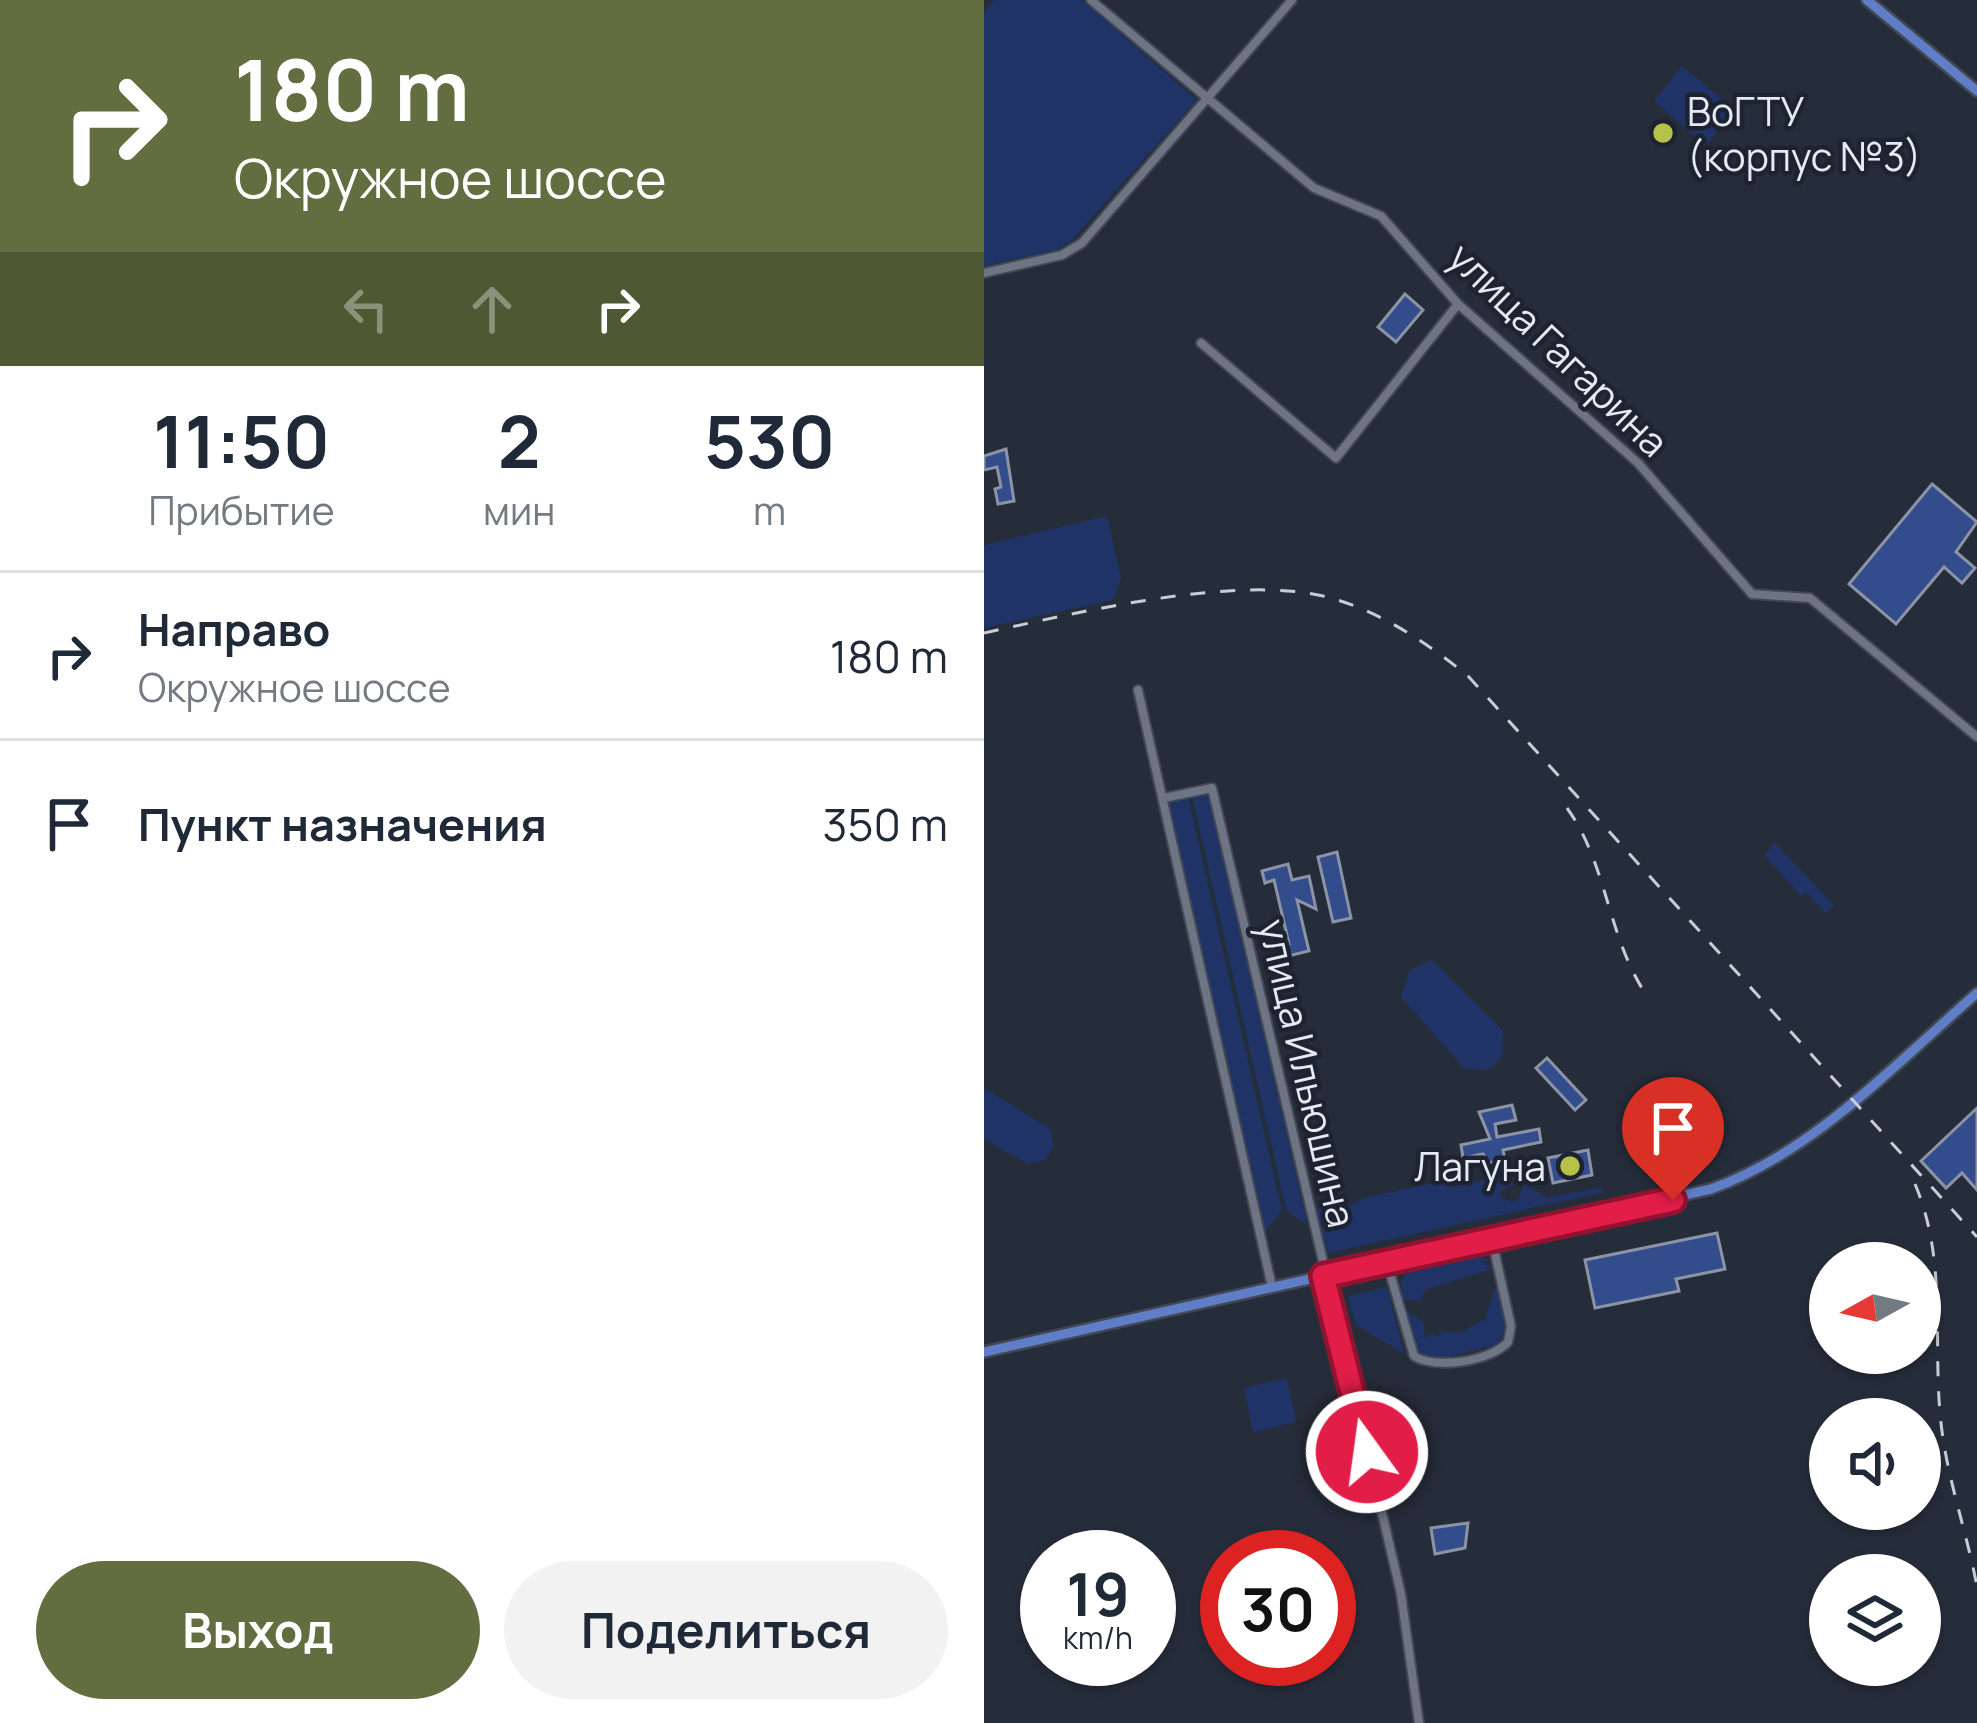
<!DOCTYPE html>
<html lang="ru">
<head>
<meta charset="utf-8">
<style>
  body { margin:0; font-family:Manrope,sans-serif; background:#f2f2f3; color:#1f2937; height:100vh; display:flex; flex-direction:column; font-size:45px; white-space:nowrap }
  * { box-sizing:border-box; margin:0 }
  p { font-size:39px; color:#747a83 }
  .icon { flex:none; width:66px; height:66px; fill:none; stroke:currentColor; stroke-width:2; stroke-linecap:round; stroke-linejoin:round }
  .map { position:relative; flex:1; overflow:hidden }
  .side { display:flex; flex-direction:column; background:#fff; width:984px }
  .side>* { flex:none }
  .hud { background:#626e40; color:#fff; overflow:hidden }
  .needle { width:78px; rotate:262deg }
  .buttons { position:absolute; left:825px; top:1242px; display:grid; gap:24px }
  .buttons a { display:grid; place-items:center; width:132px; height:132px; border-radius:50%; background:#fff; box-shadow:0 3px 9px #0004; font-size:60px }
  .speed { position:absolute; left:36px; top:1530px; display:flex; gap:24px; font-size:60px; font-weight:700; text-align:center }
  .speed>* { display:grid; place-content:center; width:156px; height:156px; border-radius:50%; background:#fff; box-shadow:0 3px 9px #0004; line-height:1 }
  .speed small { font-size:30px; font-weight:400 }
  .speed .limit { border:18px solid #d22; background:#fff; color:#111 }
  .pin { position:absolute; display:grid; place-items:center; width:102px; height:102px; color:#fff; margin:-123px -51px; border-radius:50% 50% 50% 0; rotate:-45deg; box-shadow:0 0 12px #0007 }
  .pin .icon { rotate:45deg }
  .me { position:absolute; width:132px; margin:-66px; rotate:346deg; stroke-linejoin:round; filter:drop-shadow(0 0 9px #0008) }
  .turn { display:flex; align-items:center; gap:42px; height:252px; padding:0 36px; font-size:54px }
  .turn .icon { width:156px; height:156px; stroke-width:2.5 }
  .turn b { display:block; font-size:84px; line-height:102px }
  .lanes { display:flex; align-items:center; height:114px; padding:0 36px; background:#0003; justify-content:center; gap:60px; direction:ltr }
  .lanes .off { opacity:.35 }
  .eta { display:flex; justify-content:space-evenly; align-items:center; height:204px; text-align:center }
  .eta b { font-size:72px; font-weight:700; line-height:84px }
  .primary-button { display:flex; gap:24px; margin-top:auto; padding:24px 36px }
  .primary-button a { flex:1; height:138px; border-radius:72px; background:#626e40; color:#fff; font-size:48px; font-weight:700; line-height:138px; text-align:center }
  .primary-button a+a { background:#f2f2f3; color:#1f2937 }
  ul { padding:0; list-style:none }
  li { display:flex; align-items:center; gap:36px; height:168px; padding:0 36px; border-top:3px solid #e0e1e3 }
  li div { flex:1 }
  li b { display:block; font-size:45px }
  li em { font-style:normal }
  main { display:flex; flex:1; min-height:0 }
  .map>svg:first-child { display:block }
  .green { fill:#203367 }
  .building { fill:#334c8c; stroke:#8c93a4; stroke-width:3 }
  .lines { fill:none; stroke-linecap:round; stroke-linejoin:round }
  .minor-casing { stroke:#424853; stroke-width:12 }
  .major-casing { stroke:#424853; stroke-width:14 }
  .minor { stroke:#6d7584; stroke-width:8 }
  .major { stroke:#607ec7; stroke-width:9 }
  .rail { stroke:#c8ccd6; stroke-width:3; stroke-dasharray:15 15; stroke-linecap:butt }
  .route-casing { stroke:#92132f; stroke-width:30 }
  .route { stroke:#e11d48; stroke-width:21 }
  .poi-dot { fill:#b4c24a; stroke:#1d2330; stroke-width:4.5 }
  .labels { text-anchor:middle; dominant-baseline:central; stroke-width:9; stroke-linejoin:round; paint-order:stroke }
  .poi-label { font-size:39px; fill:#e5e9f2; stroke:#1d2330; text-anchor:start }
  .street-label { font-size:39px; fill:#e5e9f2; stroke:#1d2330 }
</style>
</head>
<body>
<main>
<section class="side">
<div class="hud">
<div class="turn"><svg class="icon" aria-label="right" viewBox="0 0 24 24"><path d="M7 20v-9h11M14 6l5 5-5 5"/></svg><div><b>180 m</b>Окружное шоссе</div></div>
<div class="lanes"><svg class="icon off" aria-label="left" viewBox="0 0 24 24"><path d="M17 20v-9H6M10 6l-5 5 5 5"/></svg><svg class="icon off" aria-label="ahead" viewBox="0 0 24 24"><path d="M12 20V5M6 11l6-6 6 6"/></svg><svg class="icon" aria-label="right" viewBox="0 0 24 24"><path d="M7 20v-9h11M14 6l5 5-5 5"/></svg></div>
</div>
<div class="eta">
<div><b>11:50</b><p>Прибытие</p></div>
<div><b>2</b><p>мин</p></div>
<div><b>530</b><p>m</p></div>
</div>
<ul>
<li><svg class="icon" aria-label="right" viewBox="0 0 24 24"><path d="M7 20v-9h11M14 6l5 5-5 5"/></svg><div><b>Направо</b><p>Окружное шоссе</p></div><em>180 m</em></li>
<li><svg class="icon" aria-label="arrive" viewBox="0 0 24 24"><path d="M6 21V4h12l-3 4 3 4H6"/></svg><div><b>Пункт назначения</b></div><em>350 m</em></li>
</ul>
<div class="primary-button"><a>Выход</a><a>Поделиться</a></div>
</section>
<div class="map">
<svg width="993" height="1723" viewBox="0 0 993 1723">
  <rect width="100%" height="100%" fill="#262d3a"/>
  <path class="green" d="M10,0H98L213,100L87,241L72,250L0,266V13Z
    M698,66L750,109L725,142L716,141L670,101Z
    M123,516L137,579L129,600L0,628V545Z
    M224,793L323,1223L322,1225L302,1209L208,796Z
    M204,797L298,1211L281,1231L184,801Z
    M790,842L850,905L841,913L822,892L817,896L781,856Z
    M448,960L519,1031L518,1057L504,1070L481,1069L417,997L426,970Z
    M0,1088L66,1129L70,1145L61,1160L45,1164L0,1139Z
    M524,1170L529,1185L516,1191V1196L528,1202L534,1200L540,1184L563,1198L616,1188L621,1192L344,1253L337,1229L345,1224L335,1221L333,1208L368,1205L379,1198L455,1182L470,1187L481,1178L491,1183Z
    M485,1253H496L505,1261H497L509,1269L442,1289L436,1301L418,1299L417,1280L431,1265Z
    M513,1281L522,1328L514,1344L451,1360L434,1353L422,1311L440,1322L441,1340L445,1333L455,1337V1329C475,1339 485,1327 501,1319Z
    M403,1287L420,1354L372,1325L364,1296Z
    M303,1378L312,1422L269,1432L260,1388Z"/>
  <path class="building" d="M421,294L439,310L412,342L394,327Z
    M22,449L30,501L14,504L11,489L17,487L13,467L0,470V456Z
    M948,484L993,522L972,552L991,568L978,583L960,567L912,624L865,584Z
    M353,852L367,918L349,922L334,857Z
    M304,864L308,880L325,876L332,909L313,900L325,951L300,957L297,946L305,944L290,880L281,883L278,871Z
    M563,1058L602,1100L591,1110L552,1068Z
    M528,1105L532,1120L511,1124L513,1137L555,1129L557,1142L519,1150L521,1160L505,1163L499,1154L479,1158L477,1145L506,1139L495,1112Z
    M993,1108V1190L978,1173L962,1188L937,1161Z
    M604,1150L608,1175L569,1183L564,1158Z
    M733,1233L741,1269L692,1279L695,1291L611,1308L601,1260Z
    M484,1523L481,1548L451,1554L447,1528Z"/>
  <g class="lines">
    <defs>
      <path id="minor" d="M107,0L330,188L397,216L474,304L654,463L768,594L826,598L993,737
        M0,273L78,255L98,243L308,0
        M217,343L352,458L474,304
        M154,690L288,1287
        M180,798L228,788L417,1594L435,1723
        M403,1263L430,1356C452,1370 507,1361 524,1342L527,1326L508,1240"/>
      <path id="major" d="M883,0L993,91
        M0,1352L727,1189C830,1152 911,1064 993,993"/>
    </defs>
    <use href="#minor" class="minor-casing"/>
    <use href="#major" class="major-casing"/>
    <use href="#minor" class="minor"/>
    <use href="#major" class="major"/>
    <path class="rail" d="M0,633C92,613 248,575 339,596C393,609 442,642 484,676L993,1237
      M583,808C624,865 623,937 663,996
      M931,1184C964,1262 948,1342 957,1423C963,1479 983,1532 993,1587"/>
  </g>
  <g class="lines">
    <defs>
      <path id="route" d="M383,1452L339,1276L689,1200"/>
    </defs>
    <use href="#route" class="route-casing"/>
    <use href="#route" class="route"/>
  </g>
  <g class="poi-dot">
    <circle cx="679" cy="133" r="12"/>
    <circle cx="586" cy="1166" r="12"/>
  </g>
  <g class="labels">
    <g class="poi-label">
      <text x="703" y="111">ВоГТУ<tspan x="703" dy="45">(корпус №3)</tspan></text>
      <text x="562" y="1166" text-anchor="end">Лагуна</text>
    </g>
    <g class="street-label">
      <text transform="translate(575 349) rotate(44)">улица Гагарина</text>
      <text transform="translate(324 1073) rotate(77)">улица Ильюшина</text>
    </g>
  </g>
</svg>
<div class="buttons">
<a><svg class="needle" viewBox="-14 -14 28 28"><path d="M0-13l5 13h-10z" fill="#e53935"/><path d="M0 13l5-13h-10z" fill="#747a83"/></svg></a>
<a><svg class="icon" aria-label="sound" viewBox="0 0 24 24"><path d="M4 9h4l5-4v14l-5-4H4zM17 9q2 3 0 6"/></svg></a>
<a><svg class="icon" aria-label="layers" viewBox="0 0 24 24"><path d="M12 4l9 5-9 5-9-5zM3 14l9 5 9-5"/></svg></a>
</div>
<div class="speed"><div>19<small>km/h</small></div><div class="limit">30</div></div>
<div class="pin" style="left:689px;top:1200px;background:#d93025"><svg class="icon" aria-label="arrive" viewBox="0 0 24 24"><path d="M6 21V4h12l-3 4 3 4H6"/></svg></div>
<svg class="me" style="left:383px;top:1452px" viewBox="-20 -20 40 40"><circle r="17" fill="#e11d48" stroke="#fff" stroke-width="3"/><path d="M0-11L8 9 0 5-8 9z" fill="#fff"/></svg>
</div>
</main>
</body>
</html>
